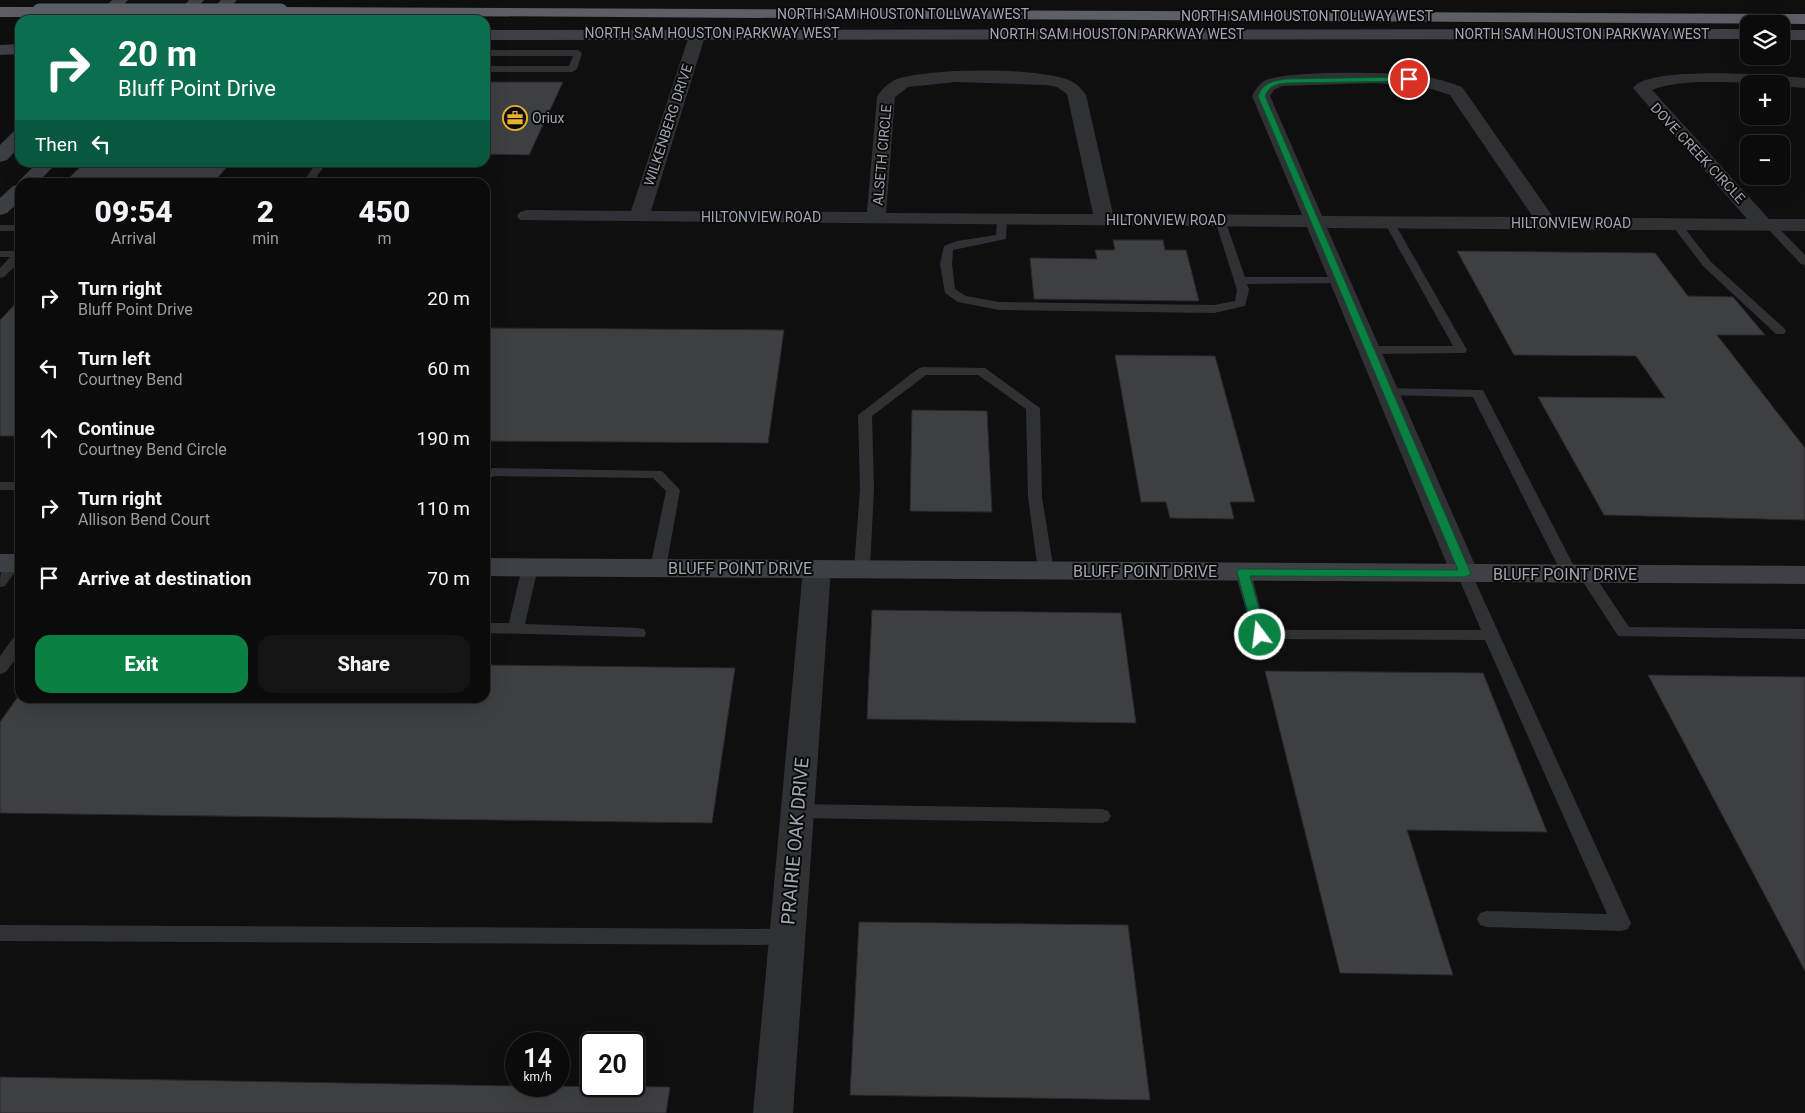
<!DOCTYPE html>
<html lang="en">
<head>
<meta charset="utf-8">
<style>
  body { margin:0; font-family:Roboto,sans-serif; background:#141415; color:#f1f3f6; height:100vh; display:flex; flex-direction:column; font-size:19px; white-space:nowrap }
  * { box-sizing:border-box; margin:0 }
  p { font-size:16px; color:#9a9b9d }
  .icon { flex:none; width:28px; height:28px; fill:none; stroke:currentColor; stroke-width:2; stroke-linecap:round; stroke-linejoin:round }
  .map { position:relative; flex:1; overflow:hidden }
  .side { position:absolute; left:15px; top:178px; width:475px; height:525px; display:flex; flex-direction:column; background:#0b0b0c; border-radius:15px; box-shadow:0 5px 20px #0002,0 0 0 1px #2b2b2d }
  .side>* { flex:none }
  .banner { position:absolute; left:15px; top:15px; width:475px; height:152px; border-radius:15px; box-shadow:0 5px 20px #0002,0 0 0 1px #2b2b2d; background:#0b6e4f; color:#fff; overflow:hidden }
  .buttons { position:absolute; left:1740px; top:15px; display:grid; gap:10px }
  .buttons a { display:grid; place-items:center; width:50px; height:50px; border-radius:10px; background:#0b0b0c; box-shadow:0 5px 20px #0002,0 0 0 1px #2b2b2d; font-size:25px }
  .speed { position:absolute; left:505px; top:1032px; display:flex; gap:10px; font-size:25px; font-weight:700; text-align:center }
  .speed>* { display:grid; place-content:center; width:65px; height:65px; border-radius:50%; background:#0b0b0c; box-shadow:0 5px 20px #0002,0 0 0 1px #2b2b2d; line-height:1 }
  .speed small { font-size:12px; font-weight:400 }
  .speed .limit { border:2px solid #111; border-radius:8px; background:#fff; color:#111 }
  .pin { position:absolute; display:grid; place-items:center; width:42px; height:42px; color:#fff; margin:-21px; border:2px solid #fff; border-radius:50%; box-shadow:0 1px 5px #0007 }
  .me { position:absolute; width:55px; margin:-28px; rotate:345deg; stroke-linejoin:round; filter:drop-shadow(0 0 4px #0008) }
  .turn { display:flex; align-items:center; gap:18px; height:105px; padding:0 20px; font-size:22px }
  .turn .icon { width:65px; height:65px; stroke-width:2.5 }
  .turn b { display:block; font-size:35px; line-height:42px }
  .then { display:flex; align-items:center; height:48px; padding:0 20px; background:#0003; gap:10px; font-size:19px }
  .eta { display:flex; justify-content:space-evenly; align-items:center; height:85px; text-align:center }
  .eta b { font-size:30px; font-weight:800; line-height:35px }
  .cta { display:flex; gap:10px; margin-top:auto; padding:10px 20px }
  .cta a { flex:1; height:58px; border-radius:15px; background:#0b8043; color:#fff; font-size:20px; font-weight:800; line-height:58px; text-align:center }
  .cta a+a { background:#141415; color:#f1f3f6 }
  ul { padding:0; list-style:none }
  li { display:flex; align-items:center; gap:15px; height:70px; padding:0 20px }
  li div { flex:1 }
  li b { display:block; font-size:19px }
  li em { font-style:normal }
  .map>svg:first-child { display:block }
  .building { fill:#3e3f43; stroke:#29292c }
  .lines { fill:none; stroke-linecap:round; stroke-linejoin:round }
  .lane { fill:#303135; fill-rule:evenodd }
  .street { fill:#303135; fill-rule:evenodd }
  .secondary { fill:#3e4045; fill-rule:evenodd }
  .highway { fill:#5c5f66; fill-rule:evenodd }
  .highway-bridge { stroke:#5c5f66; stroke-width:17 }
  .route { fill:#0b8043; stroke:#07532c }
  .labels { text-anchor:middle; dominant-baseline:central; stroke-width:4; stroke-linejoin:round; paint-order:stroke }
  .far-street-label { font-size:14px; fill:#a1a5b1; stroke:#0a0a0b }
  .far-poi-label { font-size:14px; fill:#a1a5b1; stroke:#0a0a0b; text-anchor:start }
  .street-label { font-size:16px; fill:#a1a5b1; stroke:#0a0a0b }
  .near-street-label { font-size:19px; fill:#a1a5b1; stroke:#0a0a0b }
</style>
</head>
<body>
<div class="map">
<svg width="1805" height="1113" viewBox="0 0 1805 1113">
  <rect width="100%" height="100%" fill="#0f0f10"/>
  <path class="building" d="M485,82H563L529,155L485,154Z
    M85,162H231L214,182H65Z
    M1113,240H1163L1165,250H1186L1199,301L1034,299L1030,258L1097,259L1095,250H1115Z
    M1457,251L1655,253L1688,296L1733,297L1765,335H1717L1805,448V520L1604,515L1538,397L1665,398L1636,356L1514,355Z
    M20,299V436H0V320Z
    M485,328L784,330L768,443L485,441Z
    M1115,355L1215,356L1255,502H1230L1234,519L1170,518L1166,502H1141Z
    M912,410L987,411L992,512L910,511Z
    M872,610L1121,613L1136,723L867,719Z
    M485,665L735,668L712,823L0,813V722L17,698H485Z
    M1265,671L1483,673L1547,832L1407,830L1453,975L1340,973Z
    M1648,675L1805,677V971Z
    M859,922L1128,925L1150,1100L850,1095Z
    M0,1077L516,1086L670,1087L666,1113H0Z"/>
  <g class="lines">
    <path class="lane" d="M485,50H578L582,53L577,69L572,72H485V66H569L573,56H485Z
      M317,162H327L313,182H303Z
      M1002,216L1007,219L1006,239L953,250L952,264L955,289L966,296L999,302L1214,305L1235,301L1237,290L1215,220L1220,217L1225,220L1245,277H1340L1346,280L1340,283L1247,284L1249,290L1245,306L1214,313L999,310L958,302L945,293L940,264L944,246L957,241L996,235L997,219Z
      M1389,219L1394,222L1467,350L1465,353L1369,354L1363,350L1369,346H1453L1384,222Z
      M1676,221L1680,222L1711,262L1784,328L1786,331L1784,334H1776L1703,266L1671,224Z
      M1769,221L1773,222L1805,255V265L1801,264L1765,226L1764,224Z
      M0,225H20V231H0Z
      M0,251H20V261L4,277L0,278V268L10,257H0Z
      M923,367L985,368L1040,408L1042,497L1054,571L1051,574L1046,576L1038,571L1028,497L1026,409L978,375H926L872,416L874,489L870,569L862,574L854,569L860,489L858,415L919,368Z
      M1387,388L1483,390L1578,574L1575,578H1565L1562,574L1473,397L1382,395L1381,392L1382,389Z
      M493,468L662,471L680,490L666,568L658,573L650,568L666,491L653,478L495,476L485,480V471Z
      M0,482H20V490H0Z
      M14,558L19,560L20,565L5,586L0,587C0,575 0,562 14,558Z
      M530,562L538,567L525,624L638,628L644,629L646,633L644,637L485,633V623H509L522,567Z
      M1243,567L1251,572L1266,630H1481L1457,574L1460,570H1470L1631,923L1628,929L1621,931L1487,927L1480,925L1477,919L1480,913L1487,911L1607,914L1485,640L1254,639L1235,572Z
      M1586,569L1591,570L1629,627L1805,629V639L1618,636L1578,574Z
      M20,635V653L6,672L0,674V656L14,637Z
      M797,804L1102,809L1108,811L1111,816L1108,821L1102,823L797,818L791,816L788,811L791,806Z
      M0,925L787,929L794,931L797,937L794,943L787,945L0,941Z"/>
    <path class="street" d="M698,28L706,33L651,211L867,212L877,97C882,89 888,83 897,79C931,68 1036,67 1069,80C1076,83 1081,88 1086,95L1113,214L1302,215L1252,96C1255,90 1259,84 1264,81C1284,70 1396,72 1421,76C1436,78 1449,82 1462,87L1553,217L1747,219L1633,88C1648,65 1776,75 1805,78V88L1781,86V84C1746,84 1684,77 1652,90L1769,219H1805V231L1327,228L1479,574L1475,580L1465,583L1455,580L1451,574L1307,227L520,220L517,216L520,212L527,210L631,211L690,33ZM956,82L1046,85L1057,87L1067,94L1093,214L886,213L895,97L908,87ZM1374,83L1422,86L1450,95L1533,217L1322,216L1270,96L1274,90L1282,86Z
      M817,560L827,563L831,569L793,1113H753L803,569L807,563Z"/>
    <path class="secondary" d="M112,0H128L110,20H93Z
      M189,0H204L188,20H172Z
      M221,0H237L219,20H202Z
      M1749,29V39L485,40V30Z
      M1781,30H1805V40H1781Z
      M20,44V54L0,55V45Z
      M20,130V146L7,160L0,162V145L14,131Z
      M38,162H58L38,182H20V201L7,213L0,215V198L13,186L20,184L18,182Z
      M0,554H20V572H0Z
      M485,558L1805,566V584L485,576Z"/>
    <path class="highway" d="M0,7H40L48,12L40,17H0Z
      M280,7L1805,14V24L275,15L272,12L275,9Z"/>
    <path class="highway-bridge" d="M40,12H280"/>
  </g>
  <path class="route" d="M1409,77L1412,81L1286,83C1276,84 1269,86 1265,96L1471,574L1465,577L1250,576L1266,635L1260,639L1254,635L1237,572L1239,569L1458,570L1258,96C1263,83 1272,81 1286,79Z"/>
  <defs>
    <symbol id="office-ring" viewBox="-11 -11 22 22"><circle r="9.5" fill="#0a0a0b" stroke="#eab12e" stroke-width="1.5"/><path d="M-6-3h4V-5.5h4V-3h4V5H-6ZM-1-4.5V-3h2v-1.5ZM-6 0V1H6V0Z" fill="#eab12e"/></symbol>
  </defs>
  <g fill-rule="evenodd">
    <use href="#office-ring" x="501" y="104" width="28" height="28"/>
  </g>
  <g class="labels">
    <g class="far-street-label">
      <text x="903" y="14">NORTH SAM HOUSTON TOLLWAY WEST</text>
      <text x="1307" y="16">NORTH SAM HOUSTON TOLLWAY WEST</text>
      <text x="712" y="33">NORTH SAM HOUSTON PARKWAY WEST</text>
      <text x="1117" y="34">NORTH SAM HOUSTON PARKWAY WEST</text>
      <text x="1582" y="34">NORTH SAM HOUSTON PARKWAY WEST</text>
      <text transform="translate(668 125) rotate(-72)">WILKENBERG DRIVE</text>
      <text transform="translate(1698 153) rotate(47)">DOVE CREEK CIRCLE</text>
      <text transform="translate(882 155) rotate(-85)">ALSETH CIRCLE</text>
      <text x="761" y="217">HILTONVIEW ROAD</text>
      <text x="1166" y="220">HILTONVIEW ROAD</text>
      <text x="1571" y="223">HILTONVIEW ROAD</text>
    </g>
    <g class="far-poi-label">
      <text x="532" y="118">Oriux</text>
    </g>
    <g class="street-label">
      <text x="740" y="568">BLUFF POINT DRIVE</text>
      <text x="1145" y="571">BLUFF POINT DRIVE</text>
      <text x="1565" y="574">BLUFF POINT DRIVE</text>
    </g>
    <g class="near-street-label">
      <text transform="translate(795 841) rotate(-85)">PRAIRIE OAK DRIVE</text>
    </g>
  </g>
</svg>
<div class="buttons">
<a><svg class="icon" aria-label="layers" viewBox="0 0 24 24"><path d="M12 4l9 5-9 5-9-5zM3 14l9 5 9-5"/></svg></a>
<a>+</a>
<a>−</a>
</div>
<div class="speed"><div>14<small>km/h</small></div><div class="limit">20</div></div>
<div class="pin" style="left:1409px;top:79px;background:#d93025"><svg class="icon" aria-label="arrive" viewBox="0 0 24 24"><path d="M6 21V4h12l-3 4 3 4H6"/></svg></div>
<svg class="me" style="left:1260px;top:635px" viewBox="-20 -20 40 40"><circle r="17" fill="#0b8043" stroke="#fff" stroke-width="3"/><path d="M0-11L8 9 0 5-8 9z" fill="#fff"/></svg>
<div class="banner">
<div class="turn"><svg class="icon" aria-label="right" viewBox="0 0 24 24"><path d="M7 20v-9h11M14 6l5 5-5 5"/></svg><div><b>20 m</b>Bluff Point Drive</div></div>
<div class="then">Then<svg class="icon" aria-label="left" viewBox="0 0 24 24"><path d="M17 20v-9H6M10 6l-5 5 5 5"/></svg></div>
</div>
<section class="side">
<div class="eta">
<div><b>09:54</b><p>Arrival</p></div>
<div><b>2</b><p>min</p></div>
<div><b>450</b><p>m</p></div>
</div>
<ul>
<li><svg class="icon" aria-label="right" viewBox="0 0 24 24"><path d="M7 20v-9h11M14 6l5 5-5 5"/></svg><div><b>Turn right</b><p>Bluff Point Drive</p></div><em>20 m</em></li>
<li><svg class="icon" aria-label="left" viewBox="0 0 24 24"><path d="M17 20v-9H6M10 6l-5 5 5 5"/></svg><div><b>Turn left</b><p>Courtney Bend</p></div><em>60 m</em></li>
<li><svg class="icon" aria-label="ahead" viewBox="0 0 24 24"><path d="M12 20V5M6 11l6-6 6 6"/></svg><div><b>Continue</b><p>Courtney Bend Circle</p></div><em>190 m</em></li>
<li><svg class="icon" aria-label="right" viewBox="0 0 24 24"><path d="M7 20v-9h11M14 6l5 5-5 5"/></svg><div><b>Turn right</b><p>Allison Bend Court</p></div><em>110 m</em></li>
<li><svg class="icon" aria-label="arrive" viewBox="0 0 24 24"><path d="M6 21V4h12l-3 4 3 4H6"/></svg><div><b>Arrive at destination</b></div><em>70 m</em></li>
</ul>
<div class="cta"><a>Exit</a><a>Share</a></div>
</section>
</div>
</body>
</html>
